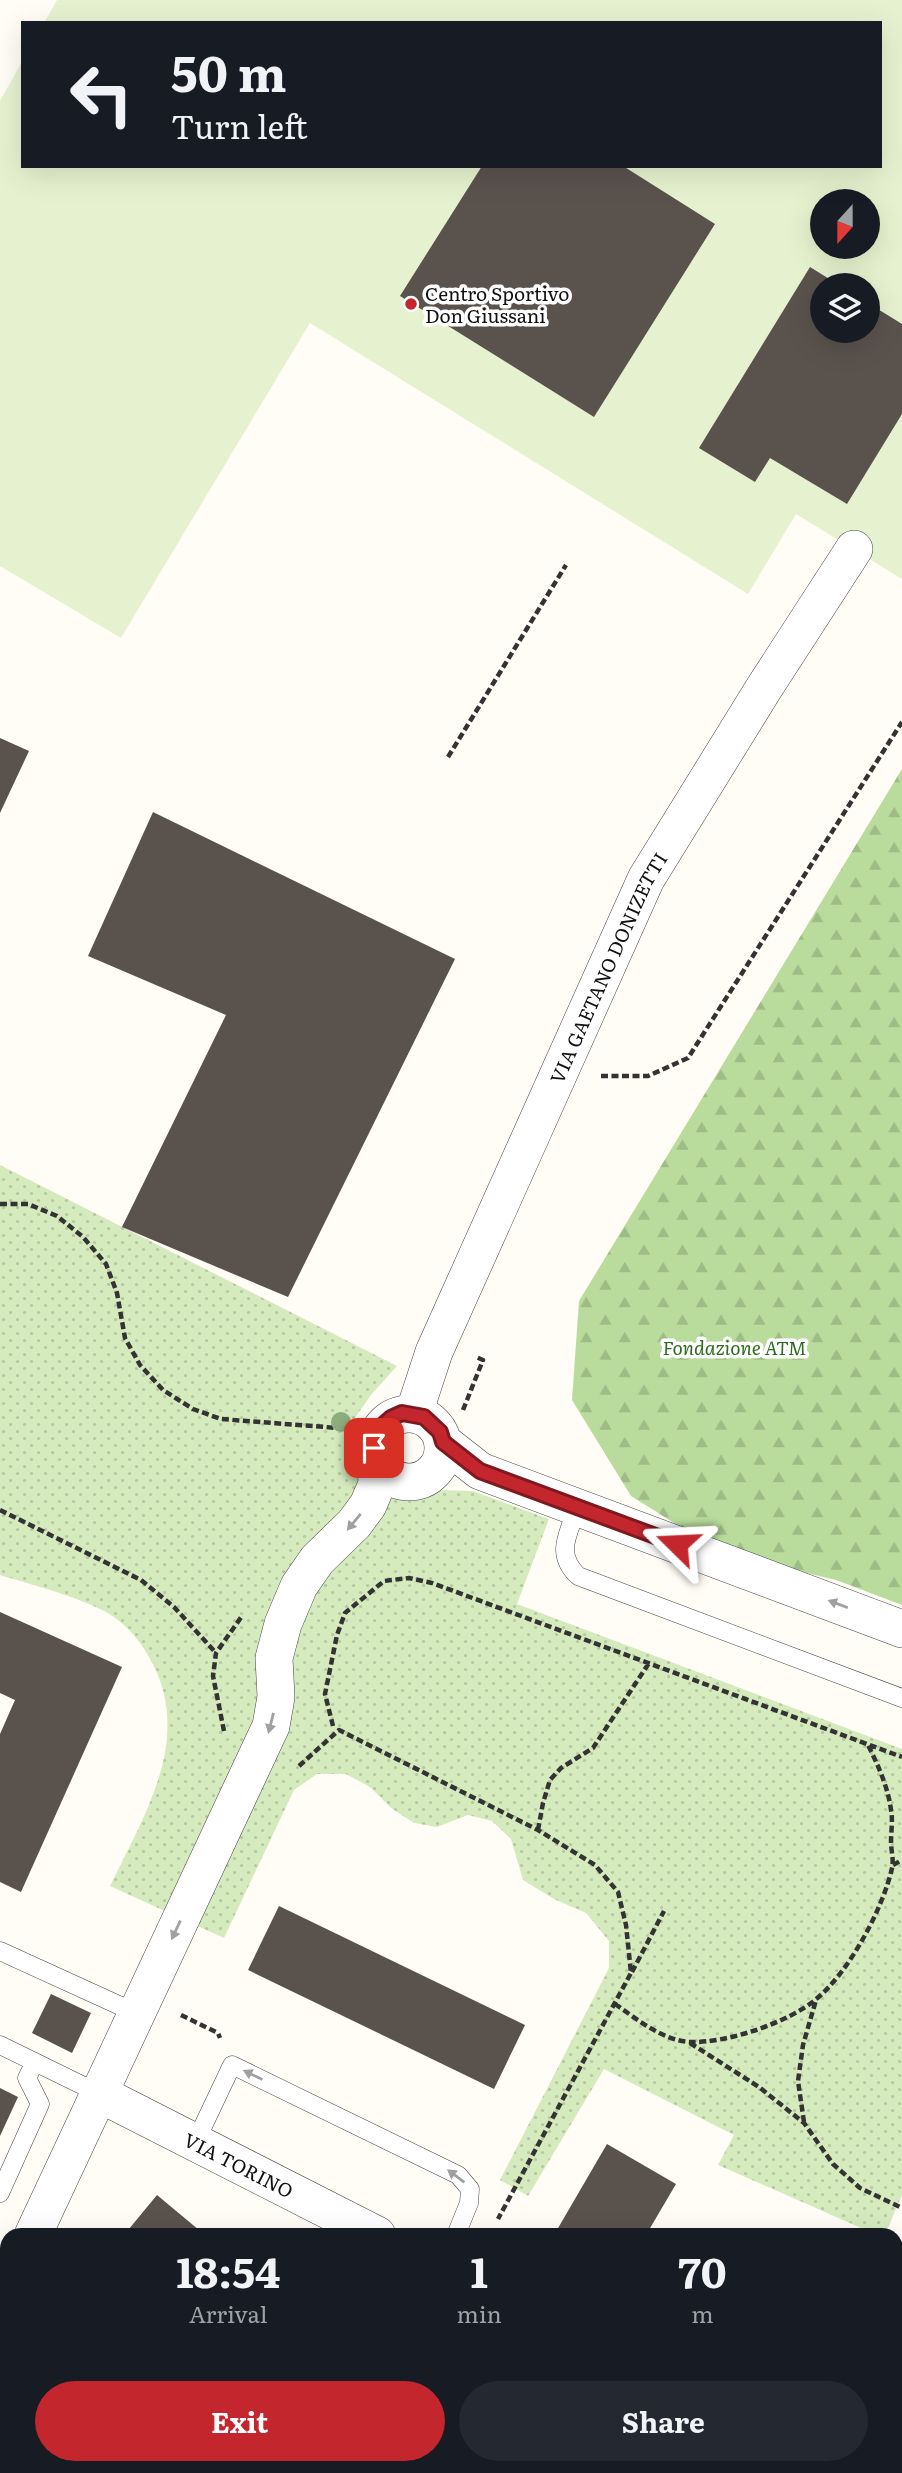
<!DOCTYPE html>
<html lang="en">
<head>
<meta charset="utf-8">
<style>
  body { margin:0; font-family:Literata,serif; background:#242831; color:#f1f3f6; height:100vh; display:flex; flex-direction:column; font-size:26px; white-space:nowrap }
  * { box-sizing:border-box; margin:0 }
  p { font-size:23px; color:#9ea1a6 }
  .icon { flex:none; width:38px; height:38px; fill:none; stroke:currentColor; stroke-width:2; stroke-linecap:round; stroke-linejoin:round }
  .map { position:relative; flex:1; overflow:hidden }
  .side { position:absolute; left:0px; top:2228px; width:903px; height:247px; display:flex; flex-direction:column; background:#171b24; border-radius:21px 21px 0 0; box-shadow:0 7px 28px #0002 }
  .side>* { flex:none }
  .guide { position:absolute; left:21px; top:21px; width:861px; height:147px; border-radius:0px; box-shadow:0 7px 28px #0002; background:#171b24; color:#f1f3f6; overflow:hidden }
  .needle { width:46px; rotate:201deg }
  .tools { position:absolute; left:810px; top:189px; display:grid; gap:14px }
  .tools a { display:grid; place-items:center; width:70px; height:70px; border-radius:50%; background:#171b24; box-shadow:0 7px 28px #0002; font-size:35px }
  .pin { position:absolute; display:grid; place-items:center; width:60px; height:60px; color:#fff; margin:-30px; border-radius:14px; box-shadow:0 4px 10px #0006 }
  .me { position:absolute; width:77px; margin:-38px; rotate:291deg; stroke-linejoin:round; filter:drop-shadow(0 0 5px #0008) }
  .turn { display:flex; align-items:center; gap:24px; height:147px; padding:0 35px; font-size:32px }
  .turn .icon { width:91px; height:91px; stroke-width:2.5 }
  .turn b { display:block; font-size:49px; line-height:60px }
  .eta { display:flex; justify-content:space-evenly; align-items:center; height:119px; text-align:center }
  .eta b { font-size:42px; font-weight:700; line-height:49px }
  .action { display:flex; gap:14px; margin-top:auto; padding:14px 35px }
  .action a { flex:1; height:80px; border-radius:42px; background:#c4262e; color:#fff; font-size:28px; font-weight:700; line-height:80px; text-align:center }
  .action a+a { background:#242831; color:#f1f3f6 }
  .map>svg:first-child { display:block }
  .green { fill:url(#green-dots) }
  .forest { fill:url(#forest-firs) }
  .pitch { fill:#e6f2cf; fill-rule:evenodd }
  .building { fill:#5a524d }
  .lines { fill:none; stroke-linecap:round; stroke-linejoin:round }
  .service-casing { stroke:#444; stroke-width:19 }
  .minor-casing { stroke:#444; stroke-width:38 }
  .path { stroke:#333; stroke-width:4.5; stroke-dasharray:7 3.5; stroke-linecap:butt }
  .service { stroke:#fff; stroke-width:18 }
  .minor { stroke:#fff; stroke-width:37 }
  .tree { fill:#8dad7f }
  .oneway { fill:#a0a0a0 }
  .route-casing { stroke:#7f191e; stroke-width:18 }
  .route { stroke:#c4262e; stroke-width:12 }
  .poi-dot { fill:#c4262e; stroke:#fff; stroke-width:2.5 }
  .labels { text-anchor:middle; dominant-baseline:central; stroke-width:7; stroke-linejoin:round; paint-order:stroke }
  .poi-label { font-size:19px; fill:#111; stroke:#fff; text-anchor:start }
  .street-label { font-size:19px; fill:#111; stroke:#fff }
  .park-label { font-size:19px; font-style:italic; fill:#2f6b1f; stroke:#fff }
</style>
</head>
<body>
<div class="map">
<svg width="902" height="2473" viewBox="0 0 902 2473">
  <defs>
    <pattern id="green-dots" width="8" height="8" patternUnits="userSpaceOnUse" patternTransform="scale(1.75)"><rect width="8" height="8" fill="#d5ebbd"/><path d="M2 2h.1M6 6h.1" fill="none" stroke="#b6c8a1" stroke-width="1.8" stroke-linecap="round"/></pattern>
    <pattern id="forest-firs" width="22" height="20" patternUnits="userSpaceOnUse" patternTransform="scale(1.75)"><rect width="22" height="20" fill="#b9dc9c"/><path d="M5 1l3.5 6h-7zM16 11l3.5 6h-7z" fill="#9ebc85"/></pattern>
  </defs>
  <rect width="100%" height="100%" fill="#fffdf5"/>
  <path class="green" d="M0,1165L397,1366L371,1395L347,1429L345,1467L377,1484L407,1495L439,1490L473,1491L549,1519L517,1604L902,1749V2195L885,2235H877L718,2165L734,2135L604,2069L528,2196L500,2180L609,1968V1941L586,1913L554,1899L523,1880L511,1839L492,1821L468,1815L437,1827L414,1823L391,1808L370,1787L346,1774H317L294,1790L224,1938L110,1886C145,1814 195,1736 149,1657C139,1639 124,1622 106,1612C76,1596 33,1585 0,1575Z"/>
  <path class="forest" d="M902,769V1605L836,1580L722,1553L631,1496L572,1400L579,1301Z"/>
  <path class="pitch" d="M57,0H902V579L796,514L748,594L310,323L121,638L0,566V101L23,60V166H880V23H44ZM822,201H868V247H822ZM822,285H868V331H822Z"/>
  <path class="building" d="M482,166H623L715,224L594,417L400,296Z
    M810,267L839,285H822V331H868V303L902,324V414L847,504L770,458L755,482L699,448Z
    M0,738L29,751L0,813Z
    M153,812L455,959L288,1297L122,1227L226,1015L88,956Z
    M0,1612L122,1667L21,1892L0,1882V1734L15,1700L0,1693Z
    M279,1906L525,2025L494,2089L248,1970Z
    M51,1994L91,2013L72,2053L32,2033Z
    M0,2088L18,2097L0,2136Z
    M607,2144L676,2184L646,2235H554Z
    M157,2195L205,2235H124Z
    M902,2326V2403L896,2401V2329L900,2331Z
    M7,2451V2468H94L89,2473H1L0,2459Z
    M191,2468H250L256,2473H187Z"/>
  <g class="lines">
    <defs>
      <path id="service" d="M578,1506C569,1533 554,1553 578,1576L902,1698
        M0,1951L136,2013
        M0,2045L98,2093
        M195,2143L232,2065L458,2175L470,2189L469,2203L456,2235
        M0,2193L40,2104L27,2078L35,2062"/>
      <g id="minor">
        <path id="s1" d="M414,1413L434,1352L646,879L764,688L854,549"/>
        <circle cx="409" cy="1448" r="34"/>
        <path d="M443,1442L480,1471L902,1629"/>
        <path id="s2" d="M98,2093L377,2235"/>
        <path d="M33,2235L271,1726L276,1697L274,1658L283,1624L299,1586L317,1560L354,1524L368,1505L377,1484L376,1460"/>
        <path d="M0,2308L7,2293"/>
        <path d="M881,2468L894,2473"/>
      </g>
    </defs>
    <use href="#service" class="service-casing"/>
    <use href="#minor" class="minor-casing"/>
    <path class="path" d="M448,757L566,565
      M601,1076H648L688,1058L902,722
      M0,1204H28L57,1216L83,1237L106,1264L117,1293L125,1338L140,1365L163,1390L193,1409L221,1419L351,1429
      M463,1410L483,1360L476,1357
      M0,1510L141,1580L174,1607L216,1653
      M333,1726L325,1694L337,1635L345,1613L384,1581L409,1578L432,1583L902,1757
      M224,1731L213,1676L216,1653L242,1616
      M299,1766L339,1730L538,1830L595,1865L618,1892L626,1925L631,1973L498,2219
      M538,1830L543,1803L550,1780L561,1768L593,1748L649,1663
      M893,1865L902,1860
      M632,1972L664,1911
      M615,2004C637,2019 663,2041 691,2042C727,2043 787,2023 815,2000C848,1974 883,1909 892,1868C894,1860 891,1850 891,1842C891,1831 893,1820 891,1810C888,1787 878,1765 868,1745
      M181,2015L218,2033L220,2038
      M690,2043L759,2087L804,2123L833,2164L860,2188L902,2208
      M804,2122L798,2081L803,2045L816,2000"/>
    <use href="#service" class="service"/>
    <use href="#minor" class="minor"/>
  </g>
  <circle class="tree" cx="341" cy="1422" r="10"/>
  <defs><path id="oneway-solid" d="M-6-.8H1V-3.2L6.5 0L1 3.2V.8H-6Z" transform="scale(1.75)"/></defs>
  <g class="oneway">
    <use href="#oneway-solid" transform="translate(354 1522) rotate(130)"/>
    <use href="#oneway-solid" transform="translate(838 1604) rotate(-159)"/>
    <use href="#oneway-solid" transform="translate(271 1723) rotate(104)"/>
    <use href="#oneway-solid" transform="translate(176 1930) rotate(115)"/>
    <use href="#oneway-solid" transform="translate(253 2075) rotate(-154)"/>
    <use href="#oneway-solid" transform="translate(456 2176) rotate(-143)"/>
  </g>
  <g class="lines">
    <defs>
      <path id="route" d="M374,1448L376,1437L382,1426L391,1418L402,1413L424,1417L440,1432L443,1442L480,1471L677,1544"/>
    </defs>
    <use href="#route" class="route-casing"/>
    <use href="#route" class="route"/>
  </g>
  <circle class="poi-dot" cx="411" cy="304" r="7"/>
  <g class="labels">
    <g class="poi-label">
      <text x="425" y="293">Centro Sportivo<tspan x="425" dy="22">Don Giussani</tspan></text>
    </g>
    <g class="street-label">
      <text stroke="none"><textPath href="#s1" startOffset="486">VIA GAETANO DONIZETTI</textPath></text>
      <text stroke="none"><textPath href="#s2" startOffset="158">VIA TORINO</textPath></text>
    </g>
    <g class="park-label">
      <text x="734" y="1347">Fondazione ATM</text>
    </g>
  </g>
</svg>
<div class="tools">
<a><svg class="needle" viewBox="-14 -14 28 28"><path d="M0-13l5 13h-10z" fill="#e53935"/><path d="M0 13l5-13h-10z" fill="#9ea1a6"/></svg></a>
<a><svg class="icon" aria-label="layers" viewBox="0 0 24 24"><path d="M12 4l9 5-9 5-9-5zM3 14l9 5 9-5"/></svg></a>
</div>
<div class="pin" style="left:374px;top:1448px;background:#d93025"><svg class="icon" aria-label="arrive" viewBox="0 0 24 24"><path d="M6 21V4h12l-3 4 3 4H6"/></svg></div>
<svg class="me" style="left:677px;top:1544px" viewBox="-20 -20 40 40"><path d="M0-17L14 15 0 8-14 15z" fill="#c4262e" stroke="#fff" stroke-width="4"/></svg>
<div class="guide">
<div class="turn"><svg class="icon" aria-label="left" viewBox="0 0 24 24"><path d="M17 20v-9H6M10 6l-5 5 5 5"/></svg><div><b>50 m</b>Turn left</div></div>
</div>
<section class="side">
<div class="eta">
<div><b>18:54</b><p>Arrival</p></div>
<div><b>1</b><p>min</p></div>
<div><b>70</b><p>m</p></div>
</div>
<div class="action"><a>Exit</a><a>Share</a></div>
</section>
</div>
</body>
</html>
